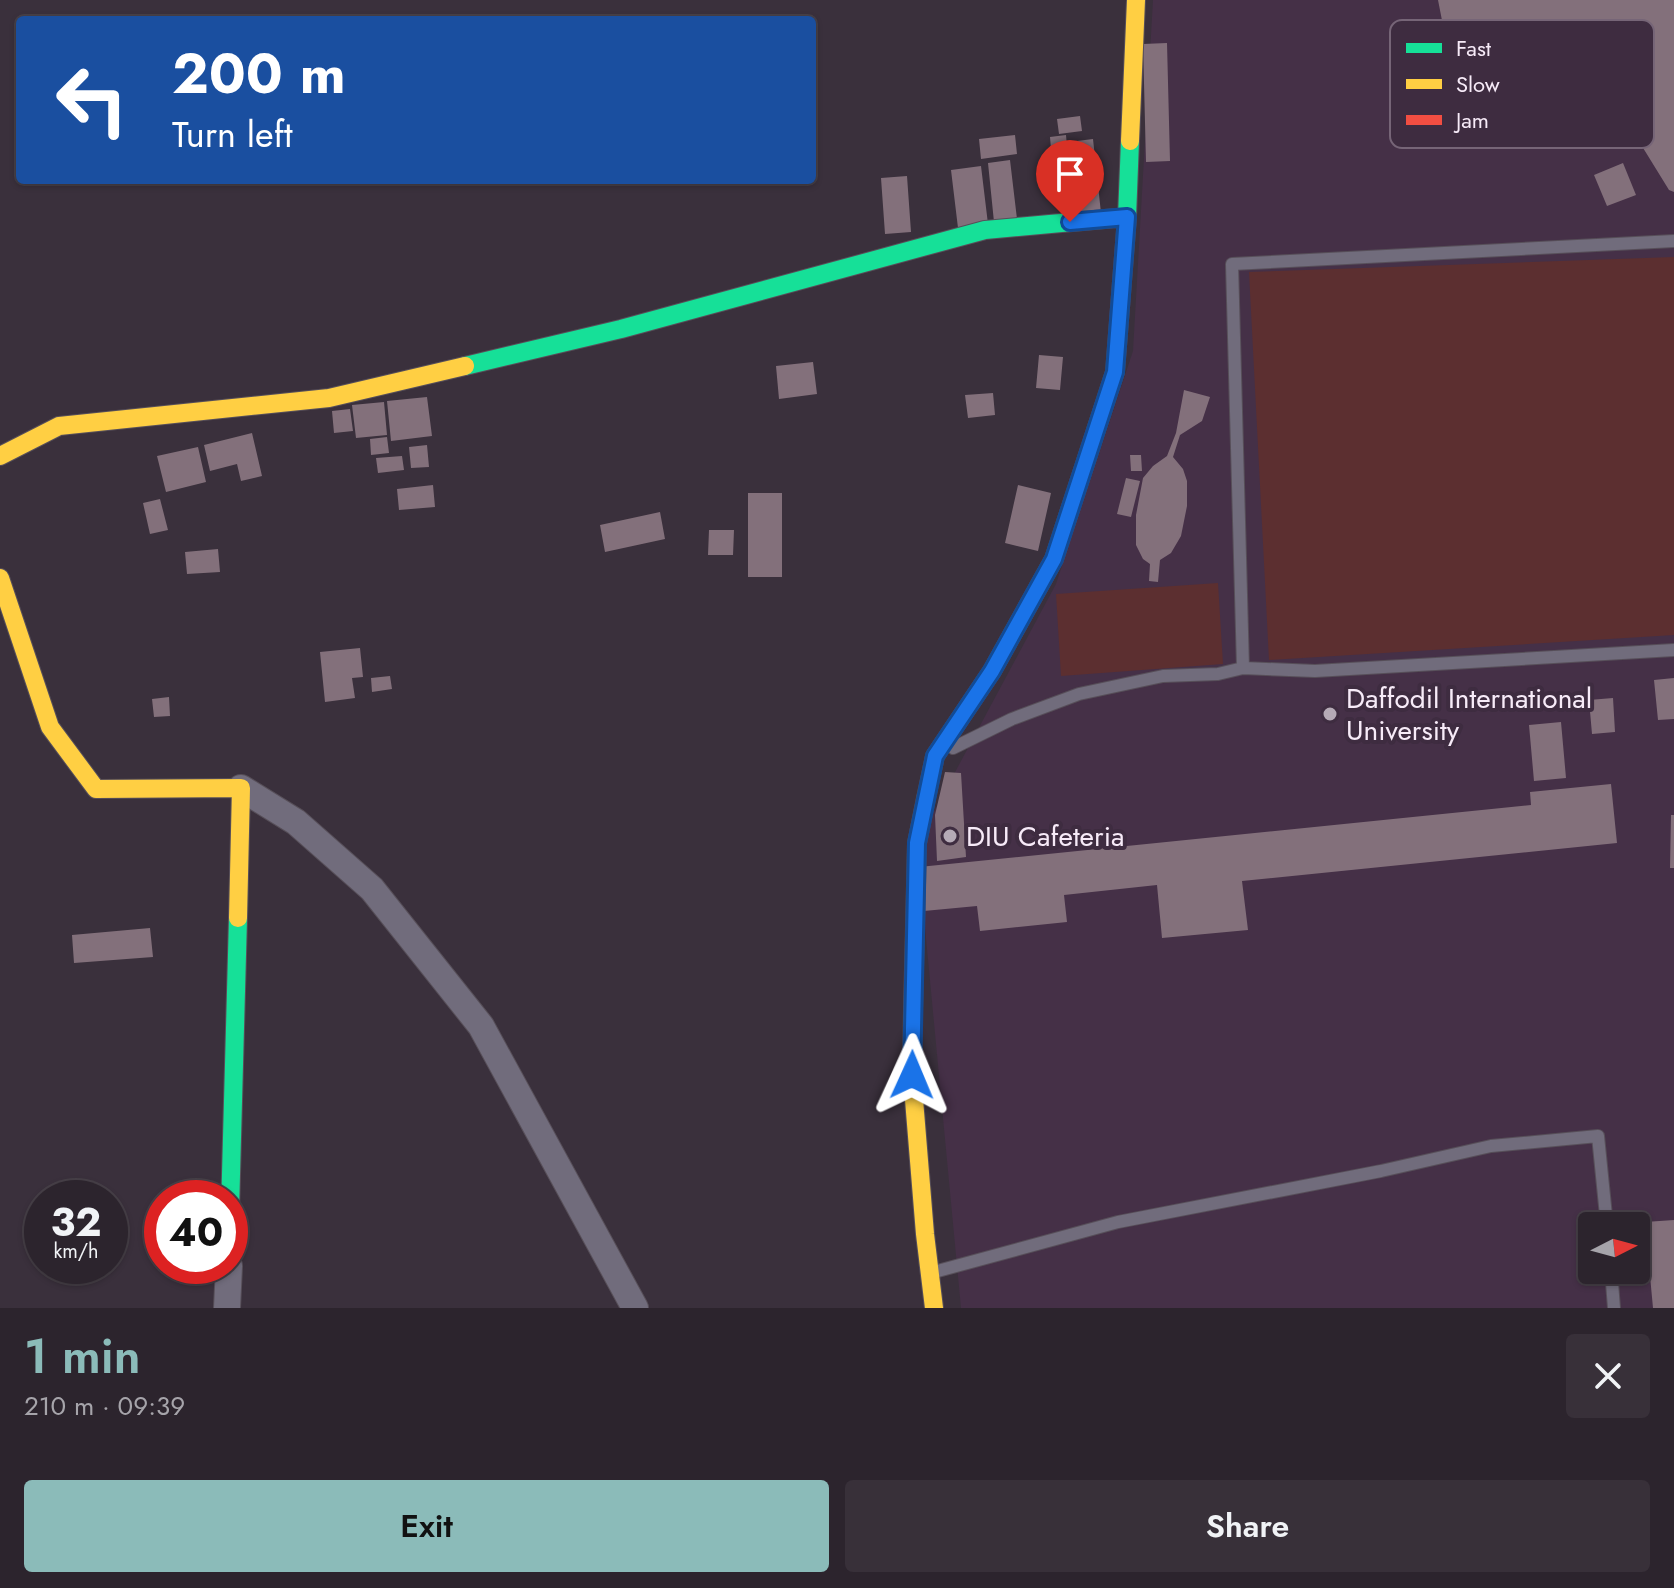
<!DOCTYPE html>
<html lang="en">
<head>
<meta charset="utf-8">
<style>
  body { margin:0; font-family:Jost,sans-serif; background:#383039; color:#f1f3f6; height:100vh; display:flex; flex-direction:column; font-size:30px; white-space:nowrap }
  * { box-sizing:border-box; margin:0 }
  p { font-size:26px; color:#a6a4aa }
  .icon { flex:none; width:44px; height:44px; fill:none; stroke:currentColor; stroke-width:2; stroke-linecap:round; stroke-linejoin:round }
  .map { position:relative; height:1308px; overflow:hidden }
  .sheet { display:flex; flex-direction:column; background:#2c242d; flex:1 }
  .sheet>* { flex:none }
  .top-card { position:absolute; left:16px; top:16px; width:800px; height:168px; border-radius:8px; box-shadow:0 2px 6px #0004,0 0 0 2px #484149; background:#1a4fa0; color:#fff; overflow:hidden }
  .needle { width:52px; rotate:84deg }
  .buttons { position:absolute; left:1578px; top:1212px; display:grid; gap:16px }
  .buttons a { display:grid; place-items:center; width:72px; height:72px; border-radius:8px; background:#2c242d; box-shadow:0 2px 6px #0004,0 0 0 2px #484149; font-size:40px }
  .speed { position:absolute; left:24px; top:1180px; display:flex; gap:16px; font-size:40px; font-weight:700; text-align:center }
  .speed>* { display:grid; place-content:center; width:104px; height:104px; border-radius:50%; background:#2c242d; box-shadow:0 2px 6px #0004,0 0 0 2px #484149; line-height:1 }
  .speed small { font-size:20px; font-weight:400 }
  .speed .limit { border:12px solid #d22; background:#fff; color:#111 }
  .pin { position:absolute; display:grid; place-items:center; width:68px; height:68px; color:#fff; margin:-82px -34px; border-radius:50% 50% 50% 0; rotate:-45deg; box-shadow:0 0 8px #0007 }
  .pin .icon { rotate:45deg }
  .me { position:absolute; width:88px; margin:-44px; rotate:1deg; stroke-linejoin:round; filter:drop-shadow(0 0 6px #0008) }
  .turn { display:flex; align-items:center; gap:28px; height:168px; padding:0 24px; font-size:36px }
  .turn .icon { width:104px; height:104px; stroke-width:2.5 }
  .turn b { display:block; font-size:56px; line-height:68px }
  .round { display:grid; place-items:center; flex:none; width:84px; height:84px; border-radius:8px; background:#383039 }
  .summary { display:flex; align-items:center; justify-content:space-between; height:136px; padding:0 24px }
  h1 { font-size:48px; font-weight:600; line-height:60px; color:#8bbbb9 }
  .cta { display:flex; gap:16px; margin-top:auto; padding:16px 24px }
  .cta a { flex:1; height:92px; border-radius:8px; background:#8bbbb9; color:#111; font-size:32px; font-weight:600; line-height:92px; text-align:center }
  .cta a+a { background:#383039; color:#f1f3f6 }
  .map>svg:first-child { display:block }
  .built { fill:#453047; fill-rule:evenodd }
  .green { fill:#5c2f30 }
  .building { fill:#83707b }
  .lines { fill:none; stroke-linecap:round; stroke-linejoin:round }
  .lane-casing { stroke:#574f59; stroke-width:14 }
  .street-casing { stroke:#574f59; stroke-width:28 }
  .fast-casing { stroke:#574f59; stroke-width:20 }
  .slow-casing { stroke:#574f59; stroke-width:20 }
  .jam-casing { stroke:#574f59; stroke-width:20 }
  .lane { stroke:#716c7c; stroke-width:12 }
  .street { stroke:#716c7c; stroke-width:26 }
  .fast { stroke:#16e098; stroke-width:18 }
  .slow { stroke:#ffcf43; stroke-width:18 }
  .jam { stroke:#f24e42; stroke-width:18 }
  .route-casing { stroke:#114b97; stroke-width:20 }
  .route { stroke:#1a73e8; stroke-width:14 }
  .poi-dot { fill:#b5aab6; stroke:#3e2c40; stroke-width:3 }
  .labels { text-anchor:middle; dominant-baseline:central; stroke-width:8; stroke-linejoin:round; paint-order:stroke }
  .poi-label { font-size:28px; fill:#f7ebf8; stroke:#3e2c40; text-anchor:start }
  .key { fill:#3e2c40; stroke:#766577; stroke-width:2 }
  .key-label { font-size:22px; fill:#f7ebf8 }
</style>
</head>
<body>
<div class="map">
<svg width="1674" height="1308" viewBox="0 0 1674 1308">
  <rect width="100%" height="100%" fill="#3a303c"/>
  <path class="built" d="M1153,0H1674V1308H961L917,843L1056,584L1133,351ZM1592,1226H1636V1270H1592Z"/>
  <path class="green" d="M1674,257V635L1269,660L1249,272Z
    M1218,583L1223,664L1061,676L1056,594Z"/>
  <path class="building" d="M1438,0H1674V192L1669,190L1632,130L1630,102L1461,117Z
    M1167,43L1170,161L1146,162L1143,44Z
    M1080,116L1082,131L1059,134L1057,119Z
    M1015,135L1017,154L981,159L979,139Z
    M1066,135L1068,158L1052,160L1050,137Z
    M1093,139L1101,213L1077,216L1069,142Z
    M1010,160L1017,219L994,222L988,163Z
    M1623,163L1636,195L1607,206L1594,175Z
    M981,166L988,224L958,228L951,170Z
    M907,176L911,232L885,234L881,178Z
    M1039,355L1063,357L1060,390L1036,388Z
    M813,362L817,394L779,399L776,366Z
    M1184,390L1210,397L1202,421L1180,435L1173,457L1183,469L1187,481V506L1181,536L1171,553L1160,560L1158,582L1149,581L1150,564L1143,559L1136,545V515L1143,478L1153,466L1167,456L1176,433Z
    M993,393L995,415L968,418L965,395Z
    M427,397L432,436L391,441L387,401Z
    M384,402L387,435L356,438L352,405Z
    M350,409L353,431L334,433L332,411Z
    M252,433L262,476L241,481L237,464L210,471L204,445Z
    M387,437L389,453L371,455L370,439Z
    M427,445L429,467L411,468L409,447Z
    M198,447L206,482L166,492L157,456Z
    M1130,455H1141L1142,471H1131Z
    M402,456L404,470L378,473L376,458Z
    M1126,478L1140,481L1131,517L1117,514Z
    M433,485L435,507L399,510L397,489Z
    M1018,485L1051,493L1038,551L1005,543Z
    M748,493H782V577H748Z
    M160,499L168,530L150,534L143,503Z
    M660,512L665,539L605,552L600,525Z
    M709,530H734L733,555H708Z
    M218,549L220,572L187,574L185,552Z
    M360,648L363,677L352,678L355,698L325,702L320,652Z
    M390,676L392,689L372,692L371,678Z
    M1674,678V719L1658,720L1654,680Z
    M169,697L170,716L154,717L152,699Z
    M1613,698L1615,732L1592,734L1589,700Z
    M1561,722L1566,778L1534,781L1529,725Z
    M945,772L961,773L966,857L937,861L935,815Z
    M1611,784L1617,843L1242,881L1248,930L1162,938L1157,885L1064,895L1067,922L980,931L977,906L924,911L919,867L1531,805L1530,792Z
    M1671,815H1674V868H1670Z
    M150,928L153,957L74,963L72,935Z
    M1674,1220V1308H1653L1645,1222Z"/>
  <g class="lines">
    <defs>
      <path id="lane" d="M1243,668L1232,264L1674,241
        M953,748L1012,719L1079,694L1163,676L1218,674L1243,668L1315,671L1674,650
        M1611,1270L1614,1308
        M934,1272L1118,1222L1381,1171L1491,1146L1598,1136L1607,1226"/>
      <path id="street" d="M241,788L296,822L372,889L481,1026L635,1308
        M227,1308L229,1266"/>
      <path id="fast" d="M465,366L621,329L985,230L1127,217
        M926,798L935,756L992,671L1054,559L1115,372L1127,217L1130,141
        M230,1211L238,918"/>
      <path id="slow" d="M1130,141L1136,0
        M0,456L59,426L329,398L465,366
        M0,578L50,727L96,789L241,788L238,918
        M913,1009L912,1075L925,1234L934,1308"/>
      <path id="jam" d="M913,1009L917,843L926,798"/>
    </defs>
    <use href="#lane" class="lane-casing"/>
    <use href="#street" class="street-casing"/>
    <use href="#fast" class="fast-casing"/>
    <use href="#slow" class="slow-casing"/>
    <use href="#jam" class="jam-casing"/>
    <use href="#lane" class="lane"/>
    <use href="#street" class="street"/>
    <use href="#fast" class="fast"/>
    <use href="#slow" class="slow"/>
    <use href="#jam" class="jam"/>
  </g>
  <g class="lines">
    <defs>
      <path id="route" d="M912,1075L917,843L935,756L992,671L1054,559L1115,372L1127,217L1070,222"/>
    </defs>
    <use href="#route" class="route-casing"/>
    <use href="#route" class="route"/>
  </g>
  <g class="poi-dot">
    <circle cx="1330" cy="714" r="8"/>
    <circle cx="950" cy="836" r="8"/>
  </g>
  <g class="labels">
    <g class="poi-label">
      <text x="1346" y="698">Daffodil International<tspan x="1346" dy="32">University</tspan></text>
      <text x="966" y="836">DIU Cafeteria</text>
    </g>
  </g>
  <rect x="1390" y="20" width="264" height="128" rx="12" class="key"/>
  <rect x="1406" y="43" width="36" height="10" fill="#16e098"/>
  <rect x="1406" y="79" width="36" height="10" fill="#ffcf43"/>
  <rect x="1406" y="115" width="36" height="10" fill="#f24e42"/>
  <g class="key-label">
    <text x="1456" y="56">Fast</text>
    <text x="1456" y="92">Slow</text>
    <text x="1456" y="128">Jam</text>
  </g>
</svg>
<div class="buttons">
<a><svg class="needle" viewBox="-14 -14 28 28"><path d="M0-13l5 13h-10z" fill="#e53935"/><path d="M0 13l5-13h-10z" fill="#a6a4aa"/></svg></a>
</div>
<div class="speed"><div>32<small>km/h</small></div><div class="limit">40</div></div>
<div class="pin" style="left:1070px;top:222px;background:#d93025"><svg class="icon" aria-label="arrive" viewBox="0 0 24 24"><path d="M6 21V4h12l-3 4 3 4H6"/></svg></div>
<svg class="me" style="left:912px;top:1075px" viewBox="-20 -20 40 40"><path d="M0-17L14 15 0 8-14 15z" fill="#1a73e8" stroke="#fff" stroke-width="4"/></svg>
<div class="top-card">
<div class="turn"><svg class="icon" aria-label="left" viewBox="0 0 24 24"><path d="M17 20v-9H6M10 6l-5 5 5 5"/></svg><div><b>200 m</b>Turn left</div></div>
</div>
</div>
<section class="sheet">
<div class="summary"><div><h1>1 min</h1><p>210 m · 09:39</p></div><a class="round"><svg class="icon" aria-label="close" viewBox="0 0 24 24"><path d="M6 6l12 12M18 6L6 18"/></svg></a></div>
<div class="cta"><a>Exit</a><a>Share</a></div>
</section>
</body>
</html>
